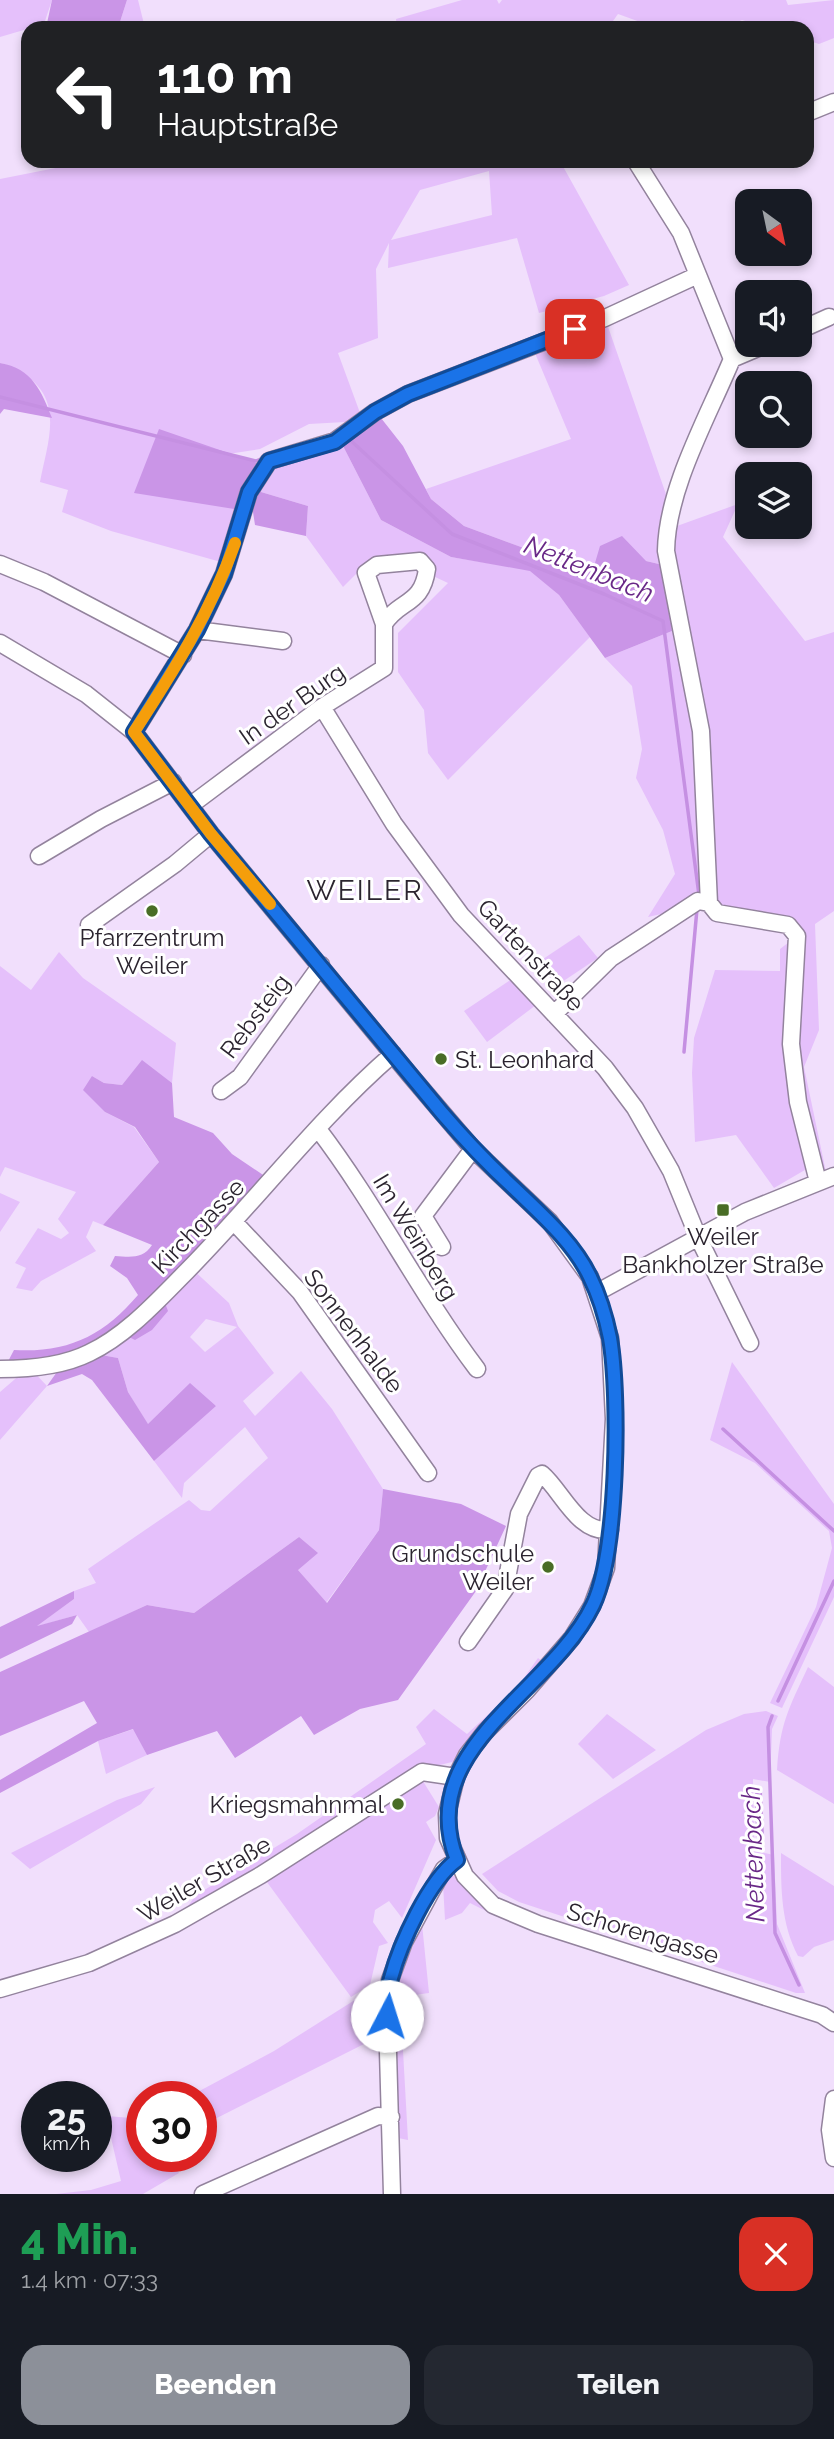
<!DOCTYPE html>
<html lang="de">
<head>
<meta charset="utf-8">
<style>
  body { margin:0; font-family:Raleway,sans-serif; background:#242831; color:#f1f3f6; height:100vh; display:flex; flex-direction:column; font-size:26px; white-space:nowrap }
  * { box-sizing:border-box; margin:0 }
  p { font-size:23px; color:#9ea1a6 }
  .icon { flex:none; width:38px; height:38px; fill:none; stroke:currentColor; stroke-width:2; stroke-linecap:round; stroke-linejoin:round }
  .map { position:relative; height:2194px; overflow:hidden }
  .side { display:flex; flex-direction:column; background:#171b24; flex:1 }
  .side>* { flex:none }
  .banner { position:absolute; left:21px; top:21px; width:793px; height:147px; border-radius:21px; box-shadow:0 4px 10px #0003; background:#202124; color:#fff; overflow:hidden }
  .needle { width:46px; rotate:147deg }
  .buttons { position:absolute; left:735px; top:189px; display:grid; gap:14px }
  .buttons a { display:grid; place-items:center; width:77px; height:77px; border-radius:14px; background:#171b24; box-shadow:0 4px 10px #0003; font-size:35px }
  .speed { position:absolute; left:21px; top:2081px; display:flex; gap:14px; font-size:35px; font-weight:700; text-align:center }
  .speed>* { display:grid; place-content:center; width:91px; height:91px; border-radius:50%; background:#171b24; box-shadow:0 4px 10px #0003; line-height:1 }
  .speed small { font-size:18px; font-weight:400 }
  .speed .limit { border:10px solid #d22; background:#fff; color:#111 }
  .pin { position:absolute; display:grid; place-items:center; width:60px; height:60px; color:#fff; margin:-30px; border-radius:14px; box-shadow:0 4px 10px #0006 }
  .me { position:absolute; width:77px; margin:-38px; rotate:5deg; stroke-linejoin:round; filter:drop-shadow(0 0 5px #0008) }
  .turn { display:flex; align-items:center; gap:24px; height:147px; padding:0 21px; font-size:32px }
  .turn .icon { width:91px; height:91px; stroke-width:2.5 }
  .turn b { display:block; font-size:49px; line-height:60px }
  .round { display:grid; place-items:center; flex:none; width:74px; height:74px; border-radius:21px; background:#242831 }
  .summary { display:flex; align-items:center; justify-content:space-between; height:119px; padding:0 21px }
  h1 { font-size:42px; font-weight:800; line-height:52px; color:#1e9e55 }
  .button { display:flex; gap:14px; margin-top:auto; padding:14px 21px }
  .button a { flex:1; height:80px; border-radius:21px; background:#8c9099; color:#fff; font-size:28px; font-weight:800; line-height:80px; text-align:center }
  .button a+a { background:#242831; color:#f1f3f6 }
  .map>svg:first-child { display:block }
  .green { fill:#e5c0fb; fill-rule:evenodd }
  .forest { fill:#ca95e7 }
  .water { fill:#c590e2 }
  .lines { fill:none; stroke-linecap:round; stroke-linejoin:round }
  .stream { stroke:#c590e2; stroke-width:3.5 }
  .minor-casing { stroke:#93839d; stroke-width:19 }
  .minor { stroke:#fff; stroke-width:16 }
  .route-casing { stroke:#114b97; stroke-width:18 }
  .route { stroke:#1a73e8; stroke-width:12 }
  .slow { stroke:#f59e0b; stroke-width:12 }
  .poi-dot { fill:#496d26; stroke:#fff; stroke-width:2.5 }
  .labels { text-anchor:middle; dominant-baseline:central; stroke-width:6; stroke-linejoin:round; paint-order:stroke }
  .street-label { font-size:24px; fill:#2b242f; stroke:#fff }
  .poi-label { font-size:24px; fill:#2b242f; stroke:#fff }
  .water-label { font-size:26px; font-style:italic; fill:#692887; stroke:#fff }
  .quarter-label { font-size:28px; letter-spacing:2px; fill:#2b242f; stroke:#fff }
</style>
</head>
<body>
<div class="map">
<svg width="834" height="2194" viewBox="0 0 834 2194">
  <rect width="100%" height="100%" fill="#f1dffc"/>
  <path class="green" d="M0,0H52L44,24L0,37Z
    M127,0H138L145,28H118Z
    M462,0H497L499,4L502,0H786L788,5L834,0V38L819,44L807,40V28H767L742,20L723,28H657L618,14L608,28H397L396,19Z
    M91,161H560L629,285L604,296L539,313L517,238L388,268L389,243L376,269L378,338L338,353L363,421L309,424L260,449L228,454L159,430L240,510L228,564L111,531L62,512L68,490L40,482C47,444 65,401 25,375C17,370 10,365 0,363V179ZM489,171L492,215L391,240L420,190Z
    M605,318L677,526L738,504L723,537L805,641L834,632V911L815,924L819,1030L804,1067L827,1177L810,1167L774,1188L736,1135L695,1142L692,1073L694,1038L715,970L780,971V949L797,936L709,903L648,917L675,874L663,830L636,778L642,749L632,686L605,658L672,631L698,720L663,565L646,561L593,574L464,526L431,499L426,489L571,439L532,346Z
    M343,446L381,520L451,557L530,570L559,595L590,637L448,780L428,753L424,710L398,672V633L448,583L388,555L359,571L343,587L306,536L308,506L261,492L263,465Z
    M579,935L598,958L556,986L537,963Z
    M59,952L83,978L176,1043L172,1083L142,1061L122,1085L104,1083L92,1076L105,1112L134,1127L159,1162L103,1225L93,1221L86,1237L96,1251L41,1281L32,1291L16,1288L26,1268L15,1263L38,1228L61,1239L69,1233L58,1219L76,1192L5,1167L0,1177V966L31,990Z
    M518,975L540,1002L487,1042L464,1011Z
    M0,1193L20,1202L0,1232Z
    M190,1267L229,1303L238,1326L274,1373L243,1401L255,1416L301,1371L332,1409L383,1489L379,1530L326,1603L298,1570L299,1537L194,1613L147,1605L89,1632L77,1615L35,1627L74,1599V1591L96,1583L88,1569L189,1500L201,1510L210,1511L268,1458L245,1427L184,1483L182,1498L154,1461L216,1405L148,1425L128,1392L118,1358L89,1353L162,1296ZM206,1319L237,1327L205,1352L190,1337Z
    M732,1362L834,1504V1597L782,1708L770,1703L816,1607L832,1548L829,1531L755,1463L710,1440Z
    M29,1367L47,1386L0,1440V1392Z
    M538,1658L543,1662L456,1761L412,1772L175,1924L196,1895L297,1834L426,1744L416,1727L434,1709L467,1734L516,1689Z
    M808,1667L834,1687V1804L777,1770C780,1723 789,1708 808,1667Z
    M766,1711L778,1716L772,1729L770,1782L753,1779L754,1837H746L747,1843L755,1851L774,1855L777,1924L805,1993H796L519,1902L498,1891L482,1874L706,1730L744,1714Z
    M607,1714L656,1750L613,1779L578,1744Z
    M134,1729L147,1755L106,1774L98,1741Z
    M421,1778L439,1807L435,1816L426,1822L436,1840L402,1918L389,1901L375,1910L373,1922L388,1943L379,1946L370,1985L351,1997L264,1878Z
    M155,1787L141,1804L30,1869L11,1853L117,1800Z
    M781,1853L834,1886V1940L814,1947L803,1957L798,1956C781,1923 781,1890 781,1853Z
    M450,1875L459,1878L490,1913L470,1903L462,1913L445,1920L443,1884Z
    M422,1924L429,1993L400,1997L408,2140L398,2138L394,2006L399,1979Z
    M377,1986L374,2039L201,2126V2096H190L274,2051Z
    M96,2115L142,2119V2156H170L179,2173L143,2194H56L91,2190L121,2181L109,2129L96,2131Z"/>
  <path class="forest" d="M52,0H127L118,28H46Z
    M0,363C32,368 42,392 52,418L4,409L0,414Z
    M381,418L403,446L431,499L464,526L592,573L600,546L622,536L646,561L663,565L672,631L605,658L559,595L530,571L451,557L381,520L343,446Z
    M159,429L263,465L261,492L308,506L306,536L255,525L253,512L134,493Z
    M142,1060L172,1083L174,1117L213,1133L232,1154L272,1181L162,1295L168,1311L152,1330L135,1340L119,1332L90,1353L118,1358L128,1392L148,1424L190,1383L216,1406L154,1461L92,1380L82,1374L47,1386L59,1369H4L14,1350C68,1353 103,1336 138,1295L127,1278L110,1266L115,1256C131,1257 143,1259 152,1245L103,1225L159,1162L135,1127L105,1112L83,1090L92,1076L104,1083L122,1085Z
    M383,1489L461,1504L506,1526L476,1591L398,1700L360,1709L314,1735L301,1716L235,1758L217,1731L147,1755L133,1729L98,1741L0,1793V1780L97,1723L84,1701L0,1736V1672L147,1605L194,1613L299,1537L318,1553L298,1570L327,1603L379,1530Z
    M74,1591V1599L37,1626L77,1615L72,1624L0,1659V1627Z"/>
  <path class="water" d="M755,1793H762L764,1837H756Z"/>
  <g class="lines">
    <path class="stream" d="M0,397L256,461L263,458
      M348,438L452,534L604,594L663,621L699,895
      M684,1052L697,909
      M723,1429L834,1531
      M778,1701L834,1581
      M772,1716L768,1727L775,1933L799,1985"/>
    <defs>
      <path id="minor" d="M807,113L834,102
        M800,330L829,317
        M732,359L765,345
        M0,564L44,582L183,655
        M197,630L283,641
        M0,643L86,694L134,732L211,834L410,1075L473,1149L550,1222L590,1277L610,1338L614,1419L606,1568L592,1606L572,1638L527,1690L485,1732L467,1755L456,1777L447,1814L448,1838L465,1876L493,1905L538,1924L822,2015L834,2023
        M322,707L394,824L461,915L605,1068L635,1108L671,1171L698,1237L750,1343
        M134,732L197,630L224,574L249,492L269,461L335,441L375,412L408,394L605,318L698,275L681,233L637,163L641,161
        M191,805L322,707L384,668V624L366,573L377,565L420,561L427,569C422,606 400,599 384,624
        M39,856L101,819L173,782
        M709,903L717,913L788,925L797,936L791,1044L798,1102L818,1182
        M89,925L175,864L211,834
        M554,1014L611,958L698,901L709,903L701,731L666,551C667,488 708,417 732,359L698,275
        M221,1091L240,1077L321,965
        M318,1129C376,1205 419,1292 477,1369
        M235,1223L300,1292L428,1473
        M442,1247L423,1216L473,1149
        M596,1293L745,1212L834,1176
        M0,1369C29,1369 63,1366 89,1353C127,1335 158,1300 187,1271C257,1200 318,1119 393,1054
        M468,1642L505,1589L519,1514L538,1476L542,1474C562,1491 578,1534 610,1530
        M0,1989L89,1963L175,1924L261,1875L422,1772L456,1777
        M834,2099L830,2130L834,2158
        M203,2194L378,2116L391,2117
        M392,2194L387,2016L390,1980L404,1942L432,1890L444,1869L457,1860"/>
    </defs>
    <use href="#minor" class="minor-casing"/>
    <use href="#minor" class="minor"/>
  </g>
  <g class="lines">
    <defs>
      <path id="route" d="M387,2016C388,2003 387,1990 391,1978C400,1944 429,1880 457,1860C413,1748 551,1693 593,1605C618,1553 620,1397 610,1338C606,1318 599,1295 590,1277C574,1243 542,1215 515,1189C489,1165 465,1140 442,1113L211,834L134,732L197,630L224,574L249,492L269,461L335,442L375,412L408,394L575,329"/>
    </defs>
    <use href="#route" class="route-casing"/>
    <use href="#route" class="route"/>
    <path class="slow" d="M235,543C211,612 173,672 134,732L211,834L270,904"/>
  </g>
  <g class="poi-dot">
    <circle cx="152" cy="911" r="7"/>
    <circle cx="441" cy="1059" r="7"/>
    <rect x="716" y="1203" width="14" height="14" rx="3.5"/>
    <circle cx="548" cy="1567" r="7"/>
    <circle cx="398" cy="1804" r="7"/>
  </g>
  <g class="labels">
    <g class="street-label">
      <text transform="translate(292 704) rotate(-35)">In der Burg</text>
      <text transform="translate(531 955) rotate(47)">Gartenstraße</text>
      <text transform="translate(255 1016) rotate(-53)">Rebsteig</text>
      <text transform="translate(198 1226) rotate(-46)">Kirchgasse</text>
      <text transform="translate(416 1237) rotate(59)">Im Weinberg</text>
      <text transform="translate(354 1331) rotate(53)">Sonnenhalde</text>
      <text transform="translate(204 1879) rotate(-30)">Weiler Straße</text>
      <text transform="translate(643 1933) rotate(17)">Schorengasse</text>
    </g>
    <g class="poi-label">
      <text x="152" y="937">Pfarrzentrum<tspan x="152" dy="28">Weiler</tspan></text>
      <text x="455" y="1059" text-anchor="start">St. Leonhard</text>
      <text x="723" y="1236">Weiler<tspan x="723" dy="28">Bankholzer Straße</tspan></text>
      <text x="534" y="1553" text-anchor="end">Grundschule<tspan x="534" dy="28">Weiler</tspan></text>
      <text x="384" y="1804" text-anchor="end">Kriegsmahnmal</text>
    </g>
    <g class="water-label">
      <text transform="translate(589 569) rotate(22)">Nettenbach</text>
      <text transform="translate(753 1854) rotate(-92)">Nettenbach</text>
    </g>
    <g class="quarter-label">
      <text x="365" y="890">WEILER</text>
    </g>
  </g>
</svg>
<div class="buttons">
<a><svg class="needle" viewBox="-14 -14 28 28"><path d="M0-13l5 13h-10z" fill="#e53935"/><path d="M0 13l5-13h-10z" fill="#9ea1a6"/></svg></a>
<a><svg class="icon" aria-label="sound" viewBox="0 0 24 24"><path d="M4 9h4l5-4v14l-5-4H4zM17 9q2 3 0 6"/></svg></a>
<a><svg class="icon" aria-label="search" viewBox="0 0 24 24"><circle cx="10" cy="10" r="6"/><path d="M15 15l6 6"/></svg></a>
<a><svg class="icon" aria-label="layers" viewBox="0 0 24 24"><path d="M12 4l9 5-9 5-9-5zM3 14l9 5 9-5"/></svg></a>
</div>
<div class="speed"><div>25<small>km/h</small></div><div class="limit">30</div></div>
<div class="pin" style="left:575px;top:329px;background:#d93025"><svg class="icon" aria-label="arrive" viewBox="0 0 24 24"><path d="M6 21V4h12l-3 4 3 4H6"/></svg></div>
<svg class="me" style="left:387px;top:2016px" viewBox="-20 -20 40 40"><circle r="19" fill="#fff"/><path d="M0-13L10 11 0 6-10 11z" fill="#1a73e8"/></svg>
<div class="banner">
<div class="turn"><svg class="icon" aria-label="left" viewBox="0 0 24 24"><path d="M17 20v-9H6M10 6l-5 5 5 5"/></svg><div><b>110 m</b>Hauptstraße</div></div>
</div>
</div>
<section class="side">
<div class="summary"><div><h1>4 Min.</h1><p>1.4 km · 07:33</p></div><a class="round" style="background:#d93025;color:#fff"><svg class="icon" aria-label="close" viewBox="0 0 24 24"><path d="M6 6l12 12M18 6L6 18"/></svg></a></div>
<div class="button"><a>Beenden</a><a>Teilen</a></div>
</section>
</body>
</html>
